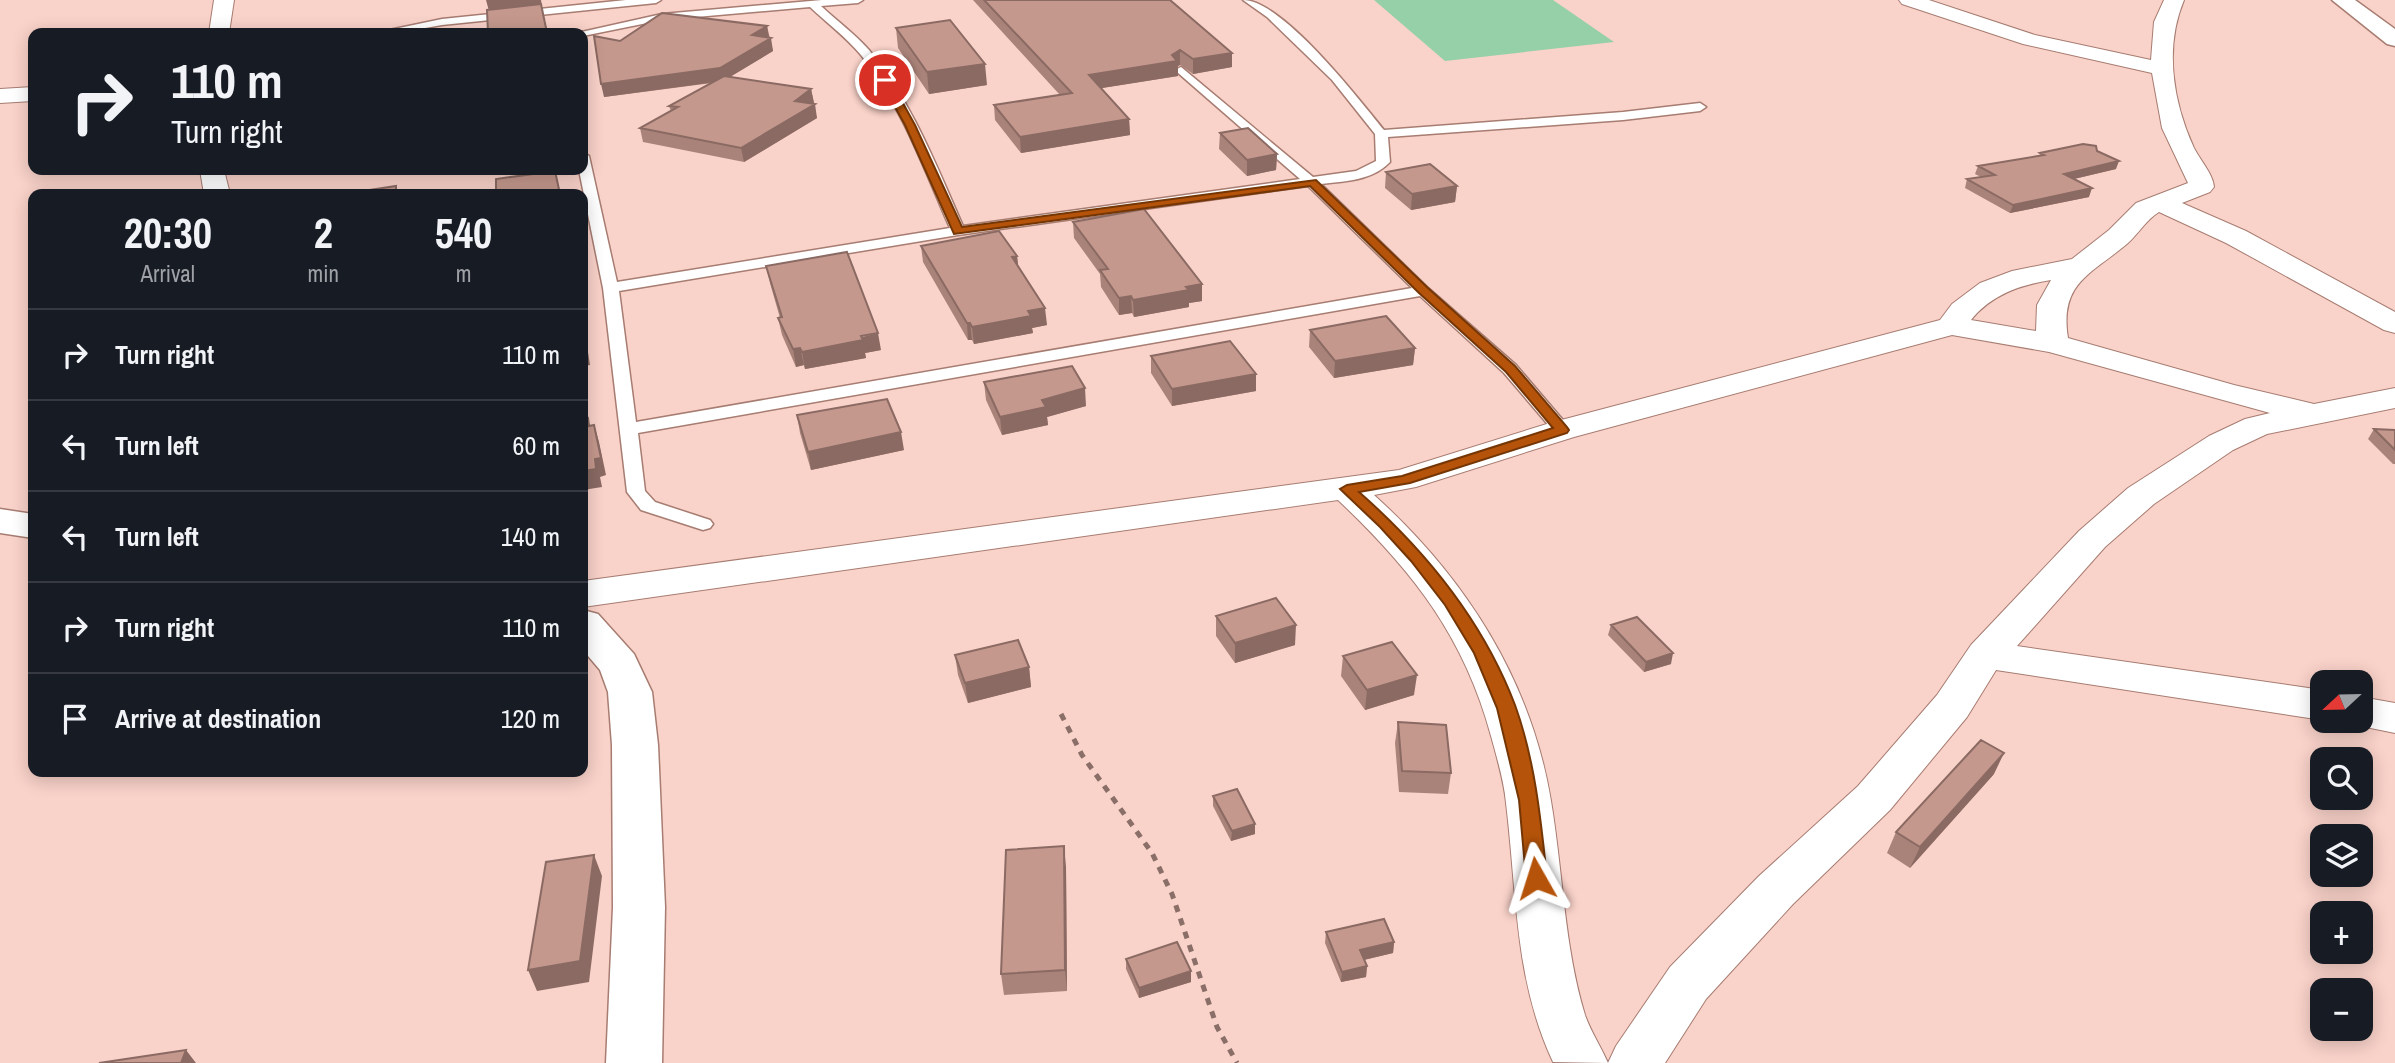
<!DOCTYPE html>
<html lang="en">
<head>
<meta charset="utf-8">
<style>
  body { margin:0; font-family:"Archivo Narrow",sans-serif; background:#20242c; color:#f1f3f6; height:100vh; display:flex; flex-direction:column; font-size:26px; white-space:nowrap }
  * { box-sizing:border-box; margin:0 }
  p { font-size:23px; color:#9ea1a6 }
  .icon { flex:none; width:38px; height:38px; fill:none; stroke:currentColor; stroke-width:2; stroke-linecap:round; stroke-linejoin:round }
  .map { position:relative; flex:1; overflow:hidden }
  .details { position:absolute; left:28px; top:189px; width:560px; height:588px; display:flex; flex-direction:column; background:#171b24; border-radius:14px; box-shadow:0 4px 18px #0003 }
  .details>* { flex:none }
  .banner { position:absolute; left:28px; top:28px; width:560px; height:147px; border-radius:14px; box-shadow:0 4px 18px #0003; background:#171b24; color:#f1f3f6; overflow:hidden }
  .needle { width:46px; rotate:248deg }
  .tools { position:absolute; left:2310px; top:670px; display:grid; gap:14px }
  .tools a { display:grid; place-items:center; width:63px; height:63px; border-radius:14px; background:#171b24; box-shadow:0 4px 18px #0003; font-size:35px }
  .pin { position:absolute; display:grid; place-items:center; width:60px; height:60px; color:#fff; margin:-30px; border:4px solid #fff; border-radius:50%; box-shadow:0 2px 7px #0007 }
  .me { position:absolute; width:77px; margin:-38px; rotate:354deg; stroke-linejoin:round; filter:drop-shadow(0 0 5px #0008) }
  .turn { display:flex; align-items:center; gap:24px; height:147px; padding:0 28px; font-size:32px }
  .turn .icon { width:91px; height:91px; stroke-width:2.5 }
  .turn b { display:block; font-size:49px; line-height:60px }
  .eta { display:flex; justify-content:space-evenly; align-items:center; height:119px; text-align:center }
  .eta b { font-size:42px; font-weight:800; line-height:49px }
  ul { padding:0; list-style:none }
  li { display:flex; align-items:center; gap:21px; height:91px; padding:0 28px; border-top:2px solid #363941 }
  li div { flex:1 }
  li b { display:block; font-size:26px }
  li em { font-style:normal }
  .map>svg:first-child { display:block }
  .green { fill:#96d0a8 }
  .lines { fill:none; stroke-linecap:round; stroke-linejoin:round }
  .lane-casing { stroke:#a77c71; stroke-width:3 }
  .street-casing { stroke:#a77c71; stroke-width:2 }
  .secondary-casing { stroke:#a77c71; stroke-width:3 }
  .path { stroke:#8a6f68; stroke-width:5; stroke-dasharray:7 7; stroke-linecap:butt }
  .lane { fill:#fff; fill-rule:evenodd }
  .street { fill:#fff; fill-rule:evenodd }
  .secondary { fill:#fff; fill-rule:evenodd }
  .wall { fill:#a98379 }
  .shaded-wall { fill:#8a6a63 }
  .building { fill:#c5988d; stroke:#8a6a63; stroke-width:2 }
  .route { fill:#b45309; stroke:#753606; stroke-width:2 }
</style>
</head>
<body>
<div class="map">
<svg width="2395" height="1063" viewBox="0 0 2395 1063">
  <rect width="100%" height="100%" fill="#f9d2c9"/>
  <path class="green" d="M1374,0H1553L1614,42L1445,61Z"/>
  <g class="lines">
    <defs>
      <path id="lane" d="M626,0H661L656,3L442,25L397,33H375L442,19Z
        M822,0H863L858,3L821,6C837,21 855,34 869,50C912,102 936,165 963,226L1300,179L1177,72L1175,70L1181,67L1313,177L1356,171L1376,161L1375,134L1332,80L1267,17L1243,0C1282,0 1359,99 1384,130L1623,112L1700,103L1706,107L1700,111L1623,120L1388,137L1390,162C1372,181 1345,181 1321,184L1428,288L1516,365L1568,426L1571,430L1568,434H1556L1504,373L1420,296L638,433L645,491L655,502L710,520L713,524L710,528L703,530L641,510L627,492L603,288L579,170H583V152L589,156L617,282L950,228C924,169 902,106 861,55C846,37 827,23 810,7L662,20L583,36V33H577L662,14ZM1308,186L1412,288L636,422L619,291L958,235Z"/>
      <path id="street" d="M214,0H234L229,33H209Z
        M1899,0H1929L2035,35L2151,60L2154,22L2164,0H2184C2164,48 2173,102 2194,148C2200,160 2213,174 2214,187L2210,192L2182,203L2246,231L2395,312V333L2384,330L2226,243L2159,212C2146,220 2139,233 2128,243C2092,274 2059,282 2068,338L2234,385L2314,404L2395,388V408L2267,434L2233,450L2154,504L2105,547L2017,646L2322,690V720L1996,670L1967,717L1890,810L1793,904L1706,999L1665,1063H1608L1616,1046L1670,967L1759,876L1858,786L1937,695L1971,645L2079,531L2128,488L2209,436L2245,419L2270,413L2049,352L1952,335L1574,437L1416,487L1374,495C1464,576 1531,679 1551,801C1563,872 1564,946 1585,1015C1591,1032 1601,1047 1608,1063L1553,1062C1514,979 1517,892 1506,803C1504,781 1497,758 1491,736C1464,636 1412,570 1338,500L583,607V581L1399,470L1550,423L1940,320L1952,304L1980,283L2012,271L2072,259L2109,230L2136,203L2188,183L2162,128L2152,73L2023,44L1902,4ZM2051,280L2037,305L2036,331L1971,320C1991,295 2020,285 2051,280Z
        M33,87V101L0,103V89Z
        M200,170H224L230,194H204Z
        M2361,697L2395,703V733L2346,723L2361,721Z"/>
      <path id="secondary" d="M2332,0H2355L2395,29V46L2387,44Z
        M0,509L33,514V538L0,533Z
        M583,610L598,614L634,654L652,692L658,745L665,907L662,1063H606L613,907L612,745L608,692L600,670L583,650Z"/>
    </defs>
    <use href="#lane" class="lane-casing"/>
    <use href="#street" class="street-casing"/>
    <use href="#secondary" class="secondary-casing"/>
    <path class="path" d="M1061,714L1082,755L1152,853L1172,894L1217,1027L1237,1063"/>
    <use href="#lane" class="lane"/>
    <use href="#street" class="street"/>
    <use href="#secondary" class="secondary"/>
  </g>
  <path class="wall" d="M973,0H1170L1232,53V67L1193,74L1180,65L1178,66V76L1101,88L1129,119L1130,135L1021,153L995,120L994,105L1060,95Z
    M767,26L773,51L730,77L811,89L814,103L812,104L817,118L744,162L643,142L640,128L671,111L669,106L712,83L604,97L620,41Z
    M896,28L987,85L929,94L898,48Z
    M1220,133L1277,154L1276,170L1247,176L1219,149Z
    M2097,151L2116,169L2074,179L2089,197L2010,213L1965,188L1967,179L1981,177L1975,174L1978,166L2039,156L2040,153Z
    M1386,172L1457,186L1455,202L1411,210L1385,188Z
    M1073,222L1202,284V301L1189,303V307L1134,317L1132,313L1119,315L1101,287L1100,274L1074,238Z
    M921,246L1017,256L1018,266L1047,325L1032,328L1033,333L974,344L972,340H968L923,262Z
    M766,266L881,350L865,353L866,358L805,369L804,365L796,367L782,335L778,318H780L770,283Z
    M1310,330L1415,348L1413,365L1334,378L1309,347Z
    M1151,356L1256,391L1172,406L1151,373Z
    M984,382L1086,406L1047,417L1048,425L1002,435L986,400Z
    M797,415L904,450L811,470L800,433Z
    M2374,429L2395,430V464H2393L2368,439Z
    M1216,616L1295,645L1235,663L1216,636Z
    M1611,625L1671,664L1644,672L1608,635Z
    M955,655L1029,667L1031,687L968,703L958,675Z
    M1343,656L1414,695L1365,710L1341,676Z
    M1398,722L1451,773L1448,794L1399,792L1395,743Z
    M1994,774L1910,868L1887,853L1896,832Z
    M1213,796L1255,834L1231,841L1213,806Z
    M1066,867L1067,991L1004,995L1001,974Z
    M1326,932L1394,942L1393,953L1364,960L1367,966L1366,977L1341,982L1325,943Z
    M1126,959L1191,971V982L1139,998L1126,969Z"/>
  <path class="shaded-wall" d="M486,0H541L542,6H541L548,33L489,11Z
    M767,26L769,38L752,35Z
    M771,38L773,51L723,81L604,97L601,84Z
    M1180,50V65L1178,66V76L1090,90L1089,75L1172,55Z
    M1232,53V67L1193,74V59Z
    M985,64L987,85L929,94L927,72Z
    M811,89L814,103L797,114L795,101Z
    M815,104L817,118L744,162L741,148Z
    M1129,119L1130,135L1021,153L1020,137Z
    M1277,154L1276,170L1247,176V160Z
    M2119,161L2116,169L2061,182L2064,174Z
    M1457,186L1455,202L1411,210L1412,194Z
    M2092,188L2089,197L2010,213L2013,205Z
    M1017,256L1019,273L1012,257Z
    M1202,284V301L1189,303V307L1134,317L1133,300L1186,287Z
    M1131,296L1132,313L1119,315V298Z
    M1045,308L1047,325L1032,328L1033,333L974,344L972,327L1028,311Z
    M967,323H970L972,340H968Z
    M583,327L586,339L590,365L585,366L588,377L583,378Z
    M878,333L881,350L865,353L866,358L805,369L802,352Z
    M800,348L804,365L796,367L793,349Z
    M1415,348L1413,365L1334,378L1335,361Z
    M1256,374V391L1172,406V389Z
    M1085,388L1086,406L1047,417L1048,425L1002,435L1000,417L1042,400Z
    M594,425L599,442L606,475L600,477L602,487L583,490V471L595,459Z
    M901,432L904,450L811,470L808,452Z
    M1296,625L1295,645L1235,663V643Z
    M1673,653L1671,664L1644,672L1646,662Z
    M1029,667L1031,687L968,703L965,683Z
    M1417,675L1414,695L1365,710L1367,690Z
    M2004,753L1994,774L1910,868L1920,847Z
    M1255,824V834L1231,841L1232,831Z
    M1064,846L1066,867L1067,991L1065,970Z
    M594,855L602,876L589,982L537,991L528,970Z
    M1394,942L1393,953L1359,961L1360,950Z
    M1367,966L1366,977L1341,982L1342,972Z
    M1191,971V982L1139,998V988Z
    M186,1050L196,1063H181Z"/>
  <path class="building" d="M984,0H1170L1232,53L1193,59L1180,50L1172,55L1177,61L1089,75L1129,119L1020,137L994,105L1072,93Z
    M541,4L547,33H488L487,10Z
    M662,13L767,26L752,35L771,38L720,68L601,84L594,36L620,41Z
    M950,20L985,64L927,72L896,28Z
    M724,76L811,89L795,101L815,104L741,148L640,128L678,107L669,106Z
    M1248,128L1277,154L1247,160L1220,133Z
    M2083,144L2096,146L2097,151L2119,161L2064,174L2092,188L2013,205L1967,179L1995,175L1978,166L2044,155L2040,153Z
    M1430,164L1457,186L1412,194L1386,172Z
    M555,171L560,194H496V179Z
    M396,186V194H356L357,192Z
    M1144,209L1202,284L1186,287L1189,290L1133,300L1131,296L1119,298L1100,270L1108,269L1073,222Z
    M999,231L1017,256L1012,257L1045,308L1028,311L1031,316L972,327L970,323H967L921,246Z
    M847,252L878,333L861,336L863,340L802,352L800,348L793,349L778,318L782,317L766,266Z
    M1386,316L1415,348L1335,361L1310,330Z
    M583,332L585,349H583Z
    M1230,341L1256,374L1172,389L1151,356Z
    M1072,366L1085,388L1042,400L1046,407L1000,417L984,382Z
    M887,399L901,432L808,452L797,415Z
    M588,418L589,426L594,425L601,458L595,459L596,469L583,471V419Z
    M2374,429L2395,430V450Z
    M1276,598L1296,625L1235,643L1216,616Z
    M1637,617L1673,653L1646,662L1611,625Z
    M1018,640L1029,667L965,683L955,655Z
    M1392,642L1417,675L1367,690L1343,656Z
    M1398,722L1446,725L1451,773L1402,771Z
    M1981,740L2004,753L1920,847L1896,832Z
    M1237,789L1255,824L1232,831L1213,796Z
    M1064,846L1065,970L1001,974L1006,850Z
    M594,855L580,961L528,970L546,862Z
    M1384,919L1394,942L1360,950L1367,966L1342,972L1326,932Z
    M1177,942L1191,971L1139,988L1126,959Z
    M186,1050L181,1063H99Z"/>
  <path class="route" d="M882,78H889L915,125L962,227L1316,180L1428,288L1515,366L1567,427L1569,430L1567,433L1410,483L1359,492C1426,551 1483,621 1515,705C1535,760 1541,821 1547,878L1544,884L1536,887L1529,884L1526,878L1519,800L1497,708L1474,653L1445,605L1411,561L1380,527L1340,489L1347,485L1402,476L1553,428L1506,372L1419,293L1310,186L954,234L905,125L880,80Z"/>
</svg>
<div class="tools">
<a><svg class="needle" viewBox="-14 -14 28 28"><path d="M0-13l5 13h-10z" fill="#e53935"/><path d="M0 13l5-13h-10z" fill="#9ea1a6"/></svg></a>
<a><svg class="icon" aria-label="search" viewBox="0 0 24 24"><circle cx="10" cy="10" r="6"/><path d="M15 15l6 6"/></svg></a>
<a><svg class="icon" aria-label="layers" viewBox="0 0 24 24"><path d="M12 4l9 5-9 5-9-5zM3 14l9 5 9-5"/></svg></a>
<a>+</a>
<a>−</a>
</div>
<div class="pin" style="left:885px;top:80px;background:#d93025"><svg class="icon" aria-label="arrive" viewBox="0 0 24 24"><path d="M6 21V4h12l-3 4 3 4H6"/></svg></div>
<svg class="me" style="left:1536px;top:878px" viewBox="-20 -20 40 40"><path d="M0-17L14 15 0 8-14 15z" fill="#b45309" stroke="#fff" stroke-width="4"/></svg>
<div class="banner">
<div class="turn"><svg class="icon" aria-label="right" viewBox="0 0 24 24"><path d="M7 20v-9h11M14 6l5 5-5 5"/></svg><div><b>110 m</b>Turn right</div></div>
</div>
<section class="details">
<div class="eta">
<div><b>20:30</b><p>Arrival</p></div>
<div><b>2</b><p>min</p></div>
<div><b>540</b><p>m</p></div>
</div>
<ul>
<li><svg class="icon" aria-label="right" viewBox="0 0 24 24"><path d="M7 20v-9h11M14 6l5 5-5 5"/></svg><div><b>Turn right</b></div><em>110 m</em></li>
<li><svg class="icon" aria-label="left" viewBox="0 0 24 24"><path d="M17 20v-9H6M10 6l-5 5 5 5"/></svg><div><b>Turn left</b></div><em>60 m</em></li>
<li><svg class="icon" aria-label="left" viewBox="0 0 24 24"><path d="M17 20v-9H6M10 6l-5 5 5 5"/></svg><div><b>Turn left</b></div><em>140 m</em></li>
<li><svg class="icon" aria-label="right" viewBox="0 0 24 24"><path d="M7 20v-9h11M14 6l5 5-5 5"/></svg><div><b>Turn right</b></div><em>110 m</em></li>
<li><svg class="icon" aria-label="arrive" viewBox="0 0 24 24"><path d="M6 21V4h12l-3 4 3 4H6"/></svg><div><b>Arrive at destination</b></div><em>120 m</em></li>
</ul>
</section>
</div>
</body>
</html>
